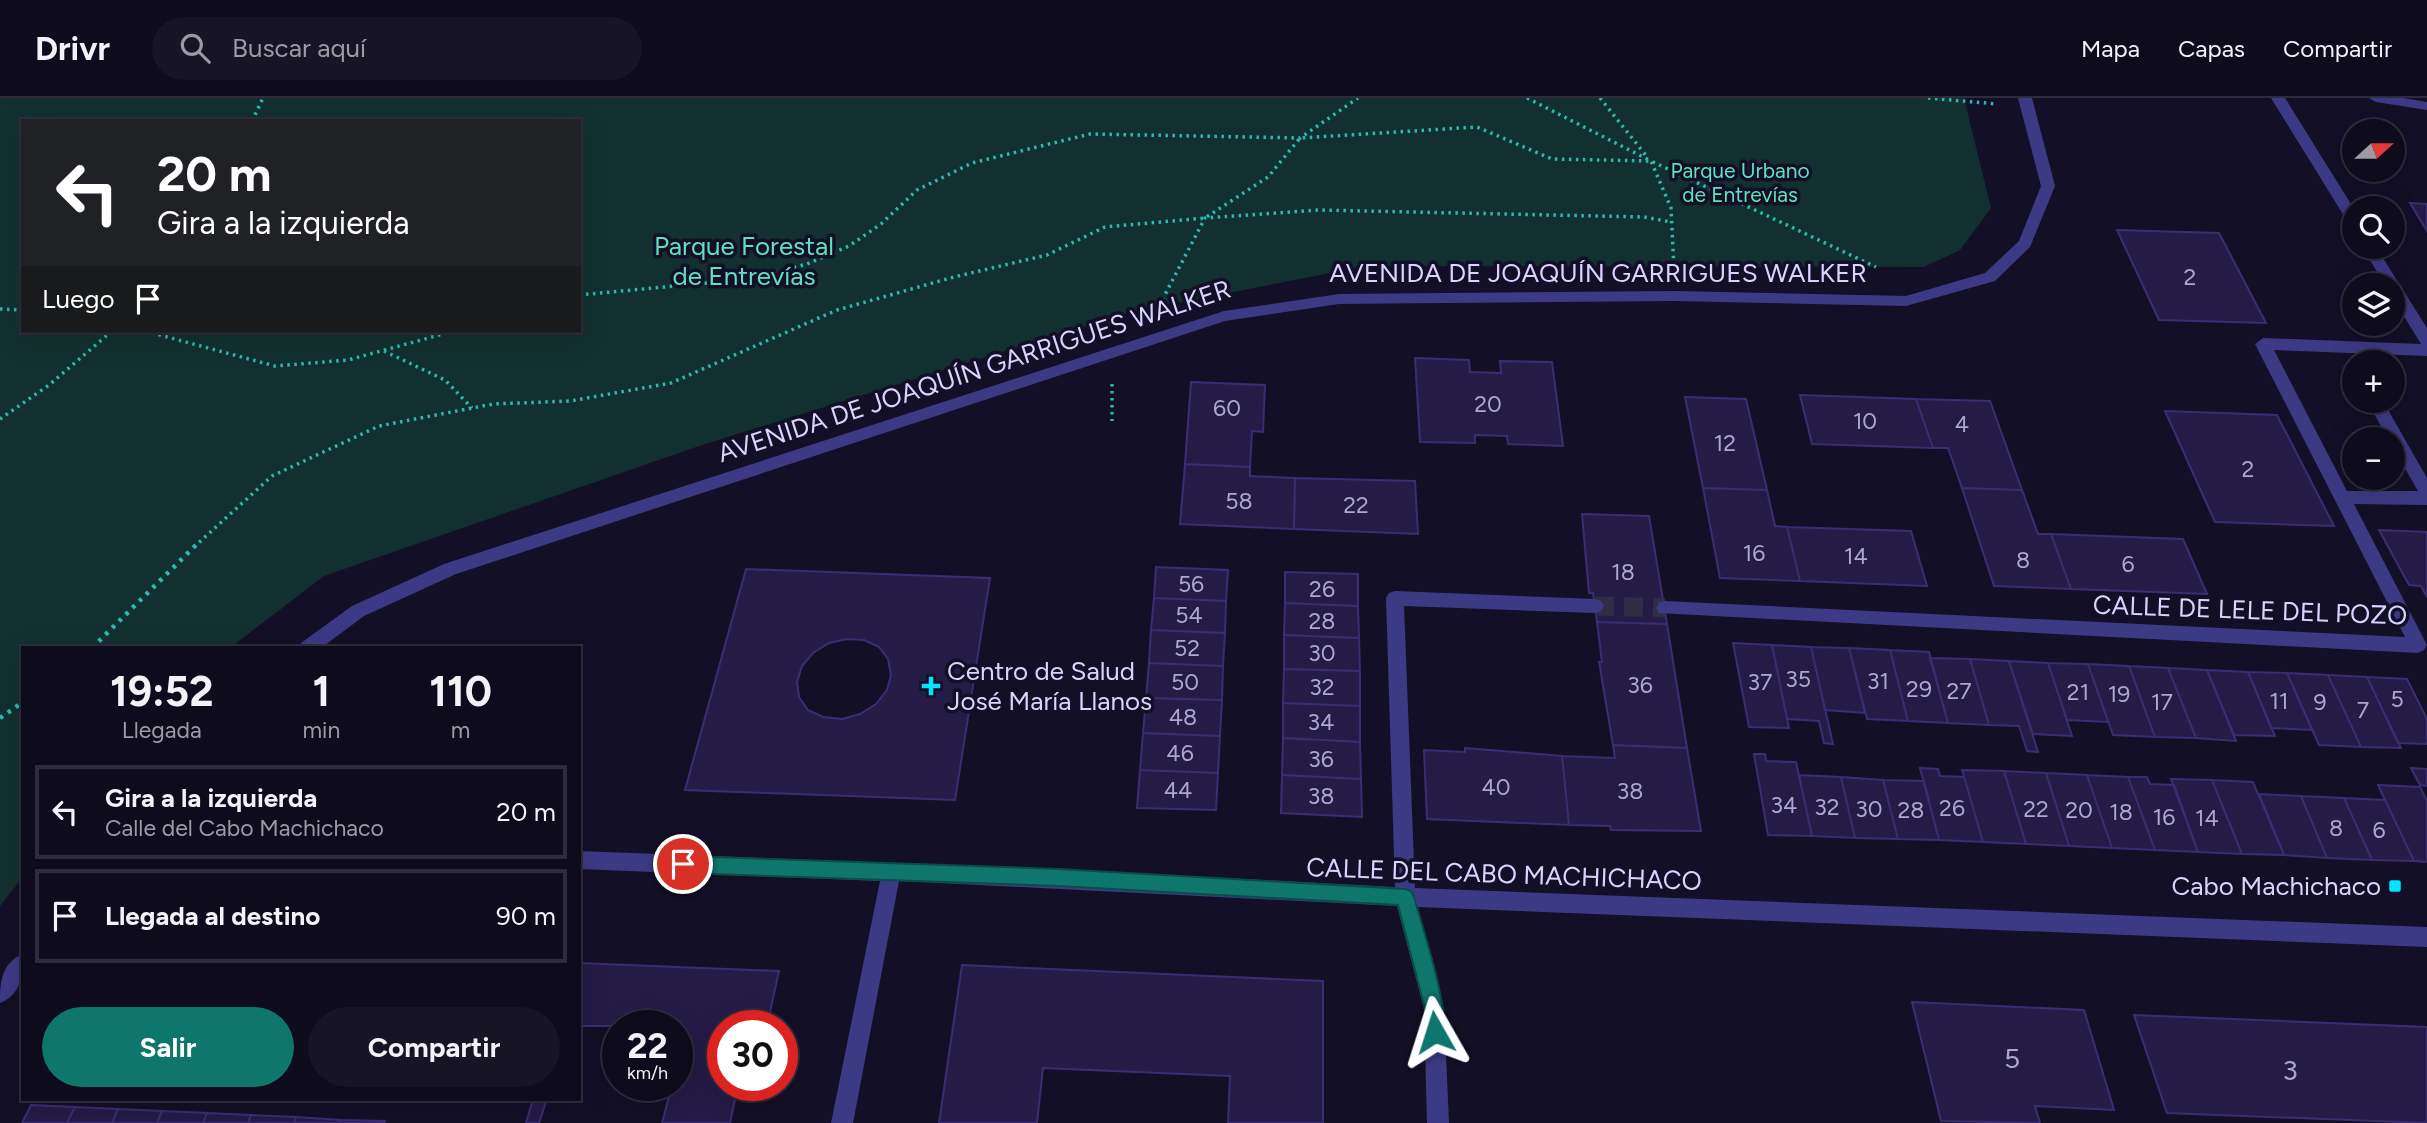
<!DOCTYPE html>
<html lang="es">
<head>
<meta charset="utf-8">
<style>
  body { margin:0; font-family:Figtree,sans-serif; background:#171425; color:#f1f3f6; height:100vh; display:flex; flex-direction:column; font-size:26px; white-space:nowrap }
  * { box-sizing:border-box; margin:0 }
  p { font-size:23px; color:#9b9ba3 }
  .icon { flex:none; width:38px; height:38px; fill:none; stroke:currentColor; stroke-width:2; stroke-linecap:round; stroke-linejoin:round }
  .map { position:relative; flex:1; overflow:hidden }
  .panel { position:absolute; left:21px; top:548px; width:560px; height:455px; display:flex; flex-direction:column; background:#0e0b1c; border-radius:0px; box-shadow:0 7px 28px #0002,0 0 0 2px #2e2b3b }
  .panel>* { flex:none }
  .hud { position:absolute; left:21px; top:21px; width:560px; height:214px; border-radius:0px; box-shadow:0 7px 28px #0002,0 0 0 2px #2e2b3b; background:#202124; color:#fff; overflow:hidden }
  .needle { width:46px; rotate:69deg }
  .controls { position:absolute; left:2342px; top:21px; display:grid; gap:14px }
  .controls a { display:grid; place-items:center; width:63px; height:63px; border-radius:50%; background:#0e0b1c; box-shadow:0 7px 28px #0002,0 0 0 2px #2e2b3b; font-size:35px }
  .speed { position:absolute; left:602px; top:912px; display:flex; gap:14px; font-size:35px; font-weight:700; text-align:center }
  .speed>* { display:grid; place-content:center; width:91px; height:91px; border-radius:50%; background:#0e0b1c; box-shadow:0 7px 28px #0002,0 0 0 2px #2e2b3b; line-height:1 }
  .speed small { font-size:18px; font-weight:400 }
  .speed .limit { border:10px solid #d22; background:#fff; color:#111 }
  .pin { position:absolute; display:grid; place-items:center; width:60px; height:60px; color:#fff; margin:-30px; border:4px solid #fff; border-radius:50%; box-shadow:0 2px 7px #0007 }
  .me { position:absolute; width:77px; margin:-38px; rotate:354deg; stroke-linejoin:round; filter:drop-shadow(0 0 5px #0008) }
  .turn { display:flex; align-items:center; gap:24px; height:147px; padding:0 21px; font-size:32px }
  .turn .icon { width:91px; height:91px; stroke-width:2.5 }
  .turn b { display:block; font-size:49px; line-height:60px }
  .then { display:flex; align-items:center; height:66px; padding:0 21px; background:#0003; gap:14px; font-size:26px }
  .eta { display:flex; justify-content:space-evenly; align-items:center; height:119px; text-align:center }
  .eta b { font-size:42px; font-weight:700; line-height:49px }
  .cta { display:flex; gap:14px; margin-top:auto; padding:14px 21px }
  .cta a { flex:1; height:80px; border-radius:42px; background:#0f766e; color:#fff; font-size:28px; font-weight:700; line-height:80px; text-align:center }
  .cta a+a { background:#171425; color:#f1f3f6 }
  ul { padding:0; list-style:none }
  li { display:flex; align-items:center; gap:21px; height:94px; margin:0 14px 10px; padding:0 7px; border:4px solid #2e2b3b; border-radius:0px }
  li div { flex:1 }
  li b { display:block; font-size:26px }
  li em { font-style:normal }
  header { display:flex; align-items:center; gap:42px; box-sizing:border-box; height:98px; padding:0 35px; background:#0e0b1c; border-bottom:2px solid #2e2b3b }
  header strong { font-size:33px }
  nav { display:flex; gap:38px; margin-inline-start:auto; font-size:24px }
  .search { width:490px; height:63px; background:#171425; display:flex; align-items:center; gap:18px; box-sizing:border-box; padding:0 24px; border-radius:38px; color:#9b9ba3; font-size:26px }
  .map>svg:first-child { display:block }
  .green { fill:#12302f; fill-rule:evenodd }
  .building { fill:#241b47; stroke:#3b2d73; stroke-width:2; fill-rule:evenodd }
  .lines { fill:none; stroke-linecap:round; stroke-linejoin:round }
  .minor-tunnel { stroke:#312d47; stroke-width:19; stroke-dasharray:19 10; stroke-linecap:butt }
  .path-far1 { stroke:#2fb8b0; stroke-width:3.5; stroke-dasharray:2.5 4.5; stroke-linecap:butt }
  .path { stroke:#2fb8b0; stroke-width:4.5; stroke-dasharray:3.5 6; stroke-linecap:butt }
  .minor { fill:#3d3a85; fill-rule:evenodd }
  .route { fill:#0f766e; stroke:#0a4d48; stroke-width:2 }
  .poi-dot { fill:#00e5ff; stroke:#130f26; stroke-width:2.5 }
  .labels { text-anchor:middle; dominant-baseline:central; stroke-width:7; stroke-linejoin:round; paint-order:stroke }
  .far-park-label { font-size:21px; fill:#5fe0c0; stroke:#130f26 }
  .number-label { font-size:23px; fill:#aca6d1 }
  .park-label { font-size:26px; fill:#5fe0c0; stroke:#130f26 }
  .street-label { font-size:26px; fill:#d9d4ff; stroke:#130f26 }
  .poi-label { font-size:26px; fill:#d9d4ff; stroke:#130f26; text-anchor:start }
  .near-number-label { font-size:28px; fill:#aca6d1 }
</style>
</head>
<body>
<header>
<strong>Drivr</strong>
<div class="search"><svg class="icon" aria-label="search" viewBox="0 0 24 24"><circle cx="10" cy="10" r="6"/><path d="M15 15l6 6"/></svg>Buscar aquí</div>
<nav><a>Mapa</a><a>Capas</a><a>Compartir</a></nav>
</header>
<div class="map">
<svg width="2427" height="1025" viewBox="0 0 2427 1025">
  <rect width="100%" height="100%" fill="#130f26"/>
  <path class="green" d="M0,0H1964L1991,110L1960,152L1924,169L1366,168L1131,214L702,347L324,478L231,549L23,550V779L0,808ZM23,23H579V233H23Z"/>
  <path class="building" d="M2410,105L2427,106V133Z
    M2117,132L2219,135L2266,225L2159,222Z
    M1415,260L1469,262L1470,274L1501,275L1500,263L1552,264L1563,348L1508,346L1507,338L1475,337V345L1420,344Z
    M1191,284L1265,287L1263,334L1252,333L1250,369L1185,366Z
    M1800,297L1916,301L1933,350L1812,346Z
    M1685,299L1746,301L1767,392L1703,390Z
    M1916,301L1990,303L2022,392L1962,390L1948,350H1933Z
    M2165,313L2277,317L2334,428L2215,424Z
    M1185,366L1250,369V378L1295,380L1294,431L1180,426Z
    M1295,380L1415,383L1418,436L1294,431Z
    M1703,390L1767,392L1775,428L1787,429L1800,483L1720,480Z
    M1962,390L2022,392L2038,436H2051L2071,491L1994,488Z
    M1582,416L1649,418L1667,526L1597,524L1593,495H1589Z
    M1787,429L1911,433L1927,488L1800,483Z
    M2379,432L2427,434V499L2421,488L2409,487Z
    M2051,436L2183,441L2207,496L2071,491Z
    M1156,469L1228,472L1226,503L1154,500Z
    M746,471L990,480L955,702L685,692ZM847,541L864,542L879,549L888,561L891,577L887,592L876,606L860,616L842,621L823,619L808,612L799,599L797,584L802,568L813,555L829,545Z
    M1285,474L1358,476V508L1285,505Z
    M1154,500L1226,503L1225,535L1151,532Z
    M1285,505L1358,508L1359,540L1284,537Z
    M1597,524L1667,526L1687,650L1613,647L1599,564H1602Z
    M1151,532L1225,535L1223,568L1149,565Z
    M1284,537L1359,540L1360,573L1284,571Z
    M1733,545L1772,547L1789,630L1749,629Z
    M1772,547L1811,549L1833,646L1824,645L1819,623L1787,621Z
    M1811,549L1849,550L1865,615L1825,612Z
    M1849,550L1890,552L1908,623L1867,621Z
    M1890,552L1929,554L1948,625L1908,623Z
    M1930,560L1970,561L1989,627L1948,625Z
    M1970,561L2009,563L2038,654L2027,653L2019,628L1989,627Z
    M2009,563L2048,565L2072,638L2033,636Z
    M1149,565L1223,568L1222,602L1146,600Z
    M2048,565L2088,566L2108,624L2067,622Z
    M2088,566L2129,568L2155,639L2113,637Z
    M2129,568L2168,570L2196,640L2155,639Z
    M2168,570L2207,572L2236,643L2196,640Z
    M1284,571L1360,573V608L1283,605Z
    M2207,572L2248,574L2275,638L2234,637Z
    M2248,574L2287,575L2312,632L2271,630Z
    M2287,575L2328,577L2361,649L2319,647Z
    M2328,577L2367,579L2401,650L2361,649Z
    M2367,579L2407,581L2427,621V646L2398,645Z
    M1146,600L1222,602L1220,638L1143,635Z
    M1283,605L1360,608V644L1283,640Z
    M1143,635L1220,638L1218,675L1140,672Z
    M1283,640L1360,644L1361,681L1282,677Z
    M1613,647L1687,650L1701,733L1611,732L1610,728L1569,727L1562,658L1615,660Z
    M1465,650L1562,658L1569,727L1427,721L1424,652L1465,654Z
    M1754,656H1765L1766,663L1796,664L1812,738L1768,737Z
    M1920,670L1938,671L1940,678L1964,679L1983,744L1939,742Z
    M2411,670L2427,671V688L2420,687Z
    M1140,672L1218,675L1216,712L1137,710Z
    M1962,672L2004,673L2026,746L1983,744Z
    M2004,673L2046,675L2069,748L2026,746Z
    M2046,675L2087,677L2112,750L2069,748Z
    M1282,677L1361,681L1362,719L1281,715Z
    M1799,677L1841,679L1855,740L1812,738Z
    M2087,677L2128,679L2155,752L2112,750Z
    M1841,679L1883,682L1898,741L1855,740Z
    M2128,679H2147L2150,686L2174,687L2198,754L2155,752Z
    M2171,681L2212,682L2242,756L2198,754Z
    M1883,682L1924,683L1939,742L1898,741Z
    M2212,682L2253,684L2284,757L2242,756Z
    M2378,687L2420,689L2427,703V764L2414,763Z
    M2259,696L2301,698L2327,760L2284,757Z
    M2301,698L2344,700L2372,762L2327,760Z
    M2344,700L2385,702L2414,763L2372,762Z
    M579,865L779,873L767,928H723V987H738L730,1025H662L672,987H677V966L686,933L677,932V928H579Z
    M962,867L1323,883V1025H1228L1230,978L1043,970L1037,1025H939Z
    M1912,904L2084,912L2114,1012L2035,1008L2040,1025L1941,1023Z
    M2134,917L2427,929V1025L2167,1015Z
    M533,1001H547L539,1025H526Z
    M31,1007L75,1009L67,1025H22Z
    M75,1009L118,1011L112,1025H67Z
    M118,1011L162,1013L157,1025H112Z
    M162,1013L207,1015L203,1025H157Z
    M207,1015L251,1017L248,1025H203Z
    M251,1017L296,1019L294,1025H248Z
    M296,1019L340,1022L339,1025H294Z
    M340,1022L385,1023L384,1025H339Z"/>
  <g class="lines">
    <path class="minor-tunnel" d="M1595,508L1665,510"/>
    <path class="path-far1" d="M1527,0L1651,63L1671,110L1674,171
      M1600,0L1648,60
      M1928,0L1997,6
      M252,23L263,0
      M579,197L750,181L807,166L849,148L881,126L917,92L972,65L1090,36L1300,40L1358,0
      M1159,208L1205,120L1319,112L1644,119L1671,124
      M0,211L23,212
      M145,233L275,268L348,262L454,233
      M384,253L445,282L472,310
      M1112,286V323
      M0,321L49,287L112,233
      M194,449L272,378L379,328L493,306L570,303L671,285L837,212L954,179L1047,157L1105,129L1205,120L1268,79L1300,40L1477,29L1552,61L1651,63L1876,169"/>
    <path class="path" d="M92,550L196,447
      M0,620L23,604"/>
    <path class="minor" d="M2018,0H2032L2055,88L2030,149L1995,183L1906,208L1675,203L1339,206L1225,223L456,476L364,518L321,550H298L301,545L352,508L444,466L1224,213L1339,196L1675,193L1906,198L1985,175L2019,143L2041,88Z
      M2271,0H2285L2354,111V128L2349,126Z
      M2369,0H2403L2427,4V12L2376,4Z
      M2362,149H2376L2427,230V258L2274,252L2347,393H2418L2392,348V341H2388L2367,303H2383L2427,380V407L2354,406L2427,547L2424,552L2418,555L1659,515L1656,510L1659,505L1665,503L2405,539L2255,246L2263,240L2421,246L2392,199V187H2385Z
      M1395,493L1595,501L1601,503L1604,508L1601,513L1595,515L1404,508L1415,790L2427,829V849L1418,809L1444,911L1449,1025H1427L1424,911L1397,808L899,783L853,1025H831L880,783L579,771V753L1058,771L1395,789L1386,500L1389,495Z
      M23,856C23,876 22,896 0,905C0,885 1,865 23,856Z"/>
  </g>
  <path class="route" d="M683,758L1058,771L1405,791L1411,793L1414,799C1422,829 1452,916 1442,941L1435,944L1428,941L1425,911L1398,807L1058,788L683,775L677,772L674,766L677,761Z"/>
  <g class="poi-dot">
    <path d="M927.5 577.5h7v7h7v7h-7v7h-7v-7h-7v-7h7z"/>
    <rect x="2388" y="781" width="14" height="14" rx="3.5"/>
  </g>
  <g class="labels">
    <g class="far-park-label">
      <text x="1740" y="72">Parque Urbano<tspan x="1740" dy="24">de Entrevías</tspan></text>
    </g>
    <g class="number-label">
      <text x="2190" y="179">2</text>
      <text x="1488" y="306">20</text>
      <text x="1227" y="310">60</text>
      <text x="1865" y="323">10</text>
      <text x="1962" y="326">4</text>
      <text x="1725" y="345">12</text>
      <text x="2248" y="371">2</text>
      <text x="1239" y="403">58</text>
      <text x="1356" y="407">22</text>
      <text x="1754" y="455">16</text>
      <text x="1856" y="458">14</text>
      <text x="2023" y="462">8</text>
      <text x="2128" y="466">6</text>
      <text x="1623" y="474">18</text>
      <text x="1191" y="486">56</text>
      <text x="1322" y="491">26</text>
      <text x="1189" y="517">54</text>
      <text x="1322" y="523">28</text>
      <text x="1187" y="550">52</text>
      <text x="1322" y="555">30</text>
      <text x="1798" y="581">35</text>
      <text x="1878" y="583">31</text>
      <text x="1185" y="584">50</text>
      <text x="1760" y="584">37</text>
      <text x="1640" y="587">36</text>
      <text x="1322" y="589">32</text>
      <text x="1919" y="591">29</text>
      <text x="1959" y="593">27</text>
      <text x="2078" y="594">21</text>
      <text x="2119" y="596">19</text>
      <text x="2397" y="601">5</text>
      <text x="2279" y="603">11</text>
      <text x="2162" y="604">17</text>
      <text x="2320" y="604">9</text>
      <text x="2363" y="612">7</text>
      <text x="1183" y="619">48</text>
      <text x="1321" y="624">34</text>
      <text x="1180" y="655">46</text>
      <text x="1321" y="661">36</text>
      <text x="1496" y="689">40</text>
      <text x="1178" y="692">44</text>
      <text x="1630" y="693">38</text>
      <text x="1321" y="698">38</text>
      <text x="1784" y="707">34</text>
      <text x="1827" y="709">32</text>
      <text x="1952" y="710">26</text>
      <text x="1869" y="711">30</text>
      <text x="2036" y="711">22</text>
      <text x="1911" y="712">28</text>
      <text x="2079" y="712">20</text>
      <text x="2121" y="714">18</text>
      <text x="2164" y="719">16</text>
      <text x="2207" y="720">14</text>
      <text x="2336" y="730">8</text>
      <text x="2379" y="732">6</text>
    </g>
    <g class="park-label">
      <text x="744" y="148">Parque Forestal<tspan x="744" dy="30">de Entrevías</tspan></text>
    </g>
    <g class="street-label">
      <text x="1598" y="175">AVENIDA DE JOAQUÍN GARRIGUES WALKER</text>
      <text transform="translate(974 273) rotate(-18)">AVENIDA DE JOAQUÍN GARRIGUES WALKER</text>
      <text transform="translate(2250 512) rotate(2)">CALLE DE LELE DEL POZO</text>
      <text transform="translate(1504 776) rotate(2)">CALLE DEL CABO MACHICHACO</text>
    </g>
    <g class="poi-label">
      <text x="947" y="573">Centro de Salud<tspan x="947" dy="30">José María Llanos</tspan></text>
      <text x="2381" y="788" text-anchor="end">Cabo Machichaco</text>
    </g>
    <g class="near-number-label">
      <text x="2012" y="960">5</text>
      <text x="2290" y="972">3</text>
    </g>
  </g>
</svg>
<div class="controls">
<a><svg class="needle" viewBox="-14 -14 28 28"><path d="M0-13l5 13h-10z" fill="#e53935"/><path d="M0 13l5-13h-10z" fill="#9b9ba3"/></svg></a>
<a><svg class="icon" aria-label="search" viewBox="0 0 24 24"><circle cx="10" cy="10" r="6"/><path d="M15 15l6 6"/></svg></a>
<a><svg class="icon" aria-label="layers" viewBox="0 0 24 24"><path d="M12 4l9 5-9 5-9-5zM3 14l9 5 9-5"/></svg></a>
<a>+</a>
<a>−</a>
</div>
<div class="speed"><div>22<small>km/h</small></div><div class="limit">30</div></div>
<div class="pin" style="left:683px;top:766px;background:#d93025"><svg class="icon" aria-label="arrive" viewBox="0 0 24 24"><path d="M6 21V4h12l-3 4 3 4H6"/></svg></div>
<svg class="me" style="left:1435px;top:934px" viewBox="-20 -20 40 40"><path d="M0-17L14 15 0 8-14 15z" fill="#0f766e" stroke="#fff" stroke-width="4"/></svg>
<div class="hud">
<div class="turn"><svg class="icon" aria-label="left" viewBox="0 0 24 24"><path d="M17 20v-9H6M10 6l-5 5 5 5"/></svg><div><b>20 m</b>Gira a la izquierda</div></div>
<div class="then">Luego<svg class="icon" aria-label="arrive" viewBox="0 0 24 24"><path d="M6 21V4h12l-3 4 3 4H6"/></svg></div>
</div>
<section class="panel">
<div class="eta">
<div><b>19:52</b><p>Llegada</p></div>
<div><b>1</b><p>min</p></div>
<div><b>110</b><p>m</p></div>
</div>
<ul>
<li><svg class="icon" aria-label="left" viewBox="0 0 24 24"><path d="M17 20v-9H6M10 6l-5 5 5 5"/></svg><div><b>Gira a la izquierda</b><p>Calle del Cabo Machichaco</p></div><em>20 m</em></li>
<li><svg class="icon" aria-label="arrive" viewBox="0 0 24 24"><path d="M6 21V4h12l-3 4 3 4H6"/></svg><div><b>Llegada al destino</b></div><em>90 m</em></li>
</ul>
<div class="cta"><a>Salir</a><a>Compartir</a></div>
</section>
</div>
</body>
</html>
